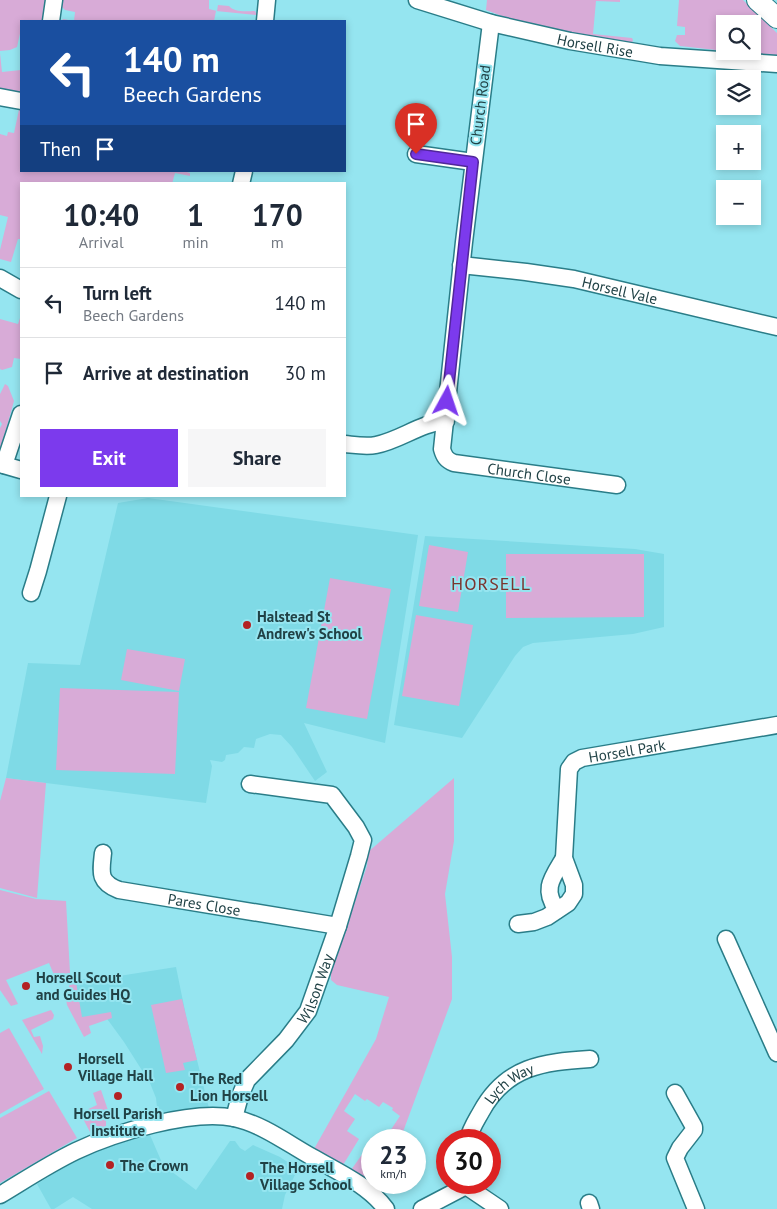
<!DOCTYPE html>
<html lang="en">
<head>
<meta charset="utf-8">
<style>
  body { margin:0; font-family:"PT Sans",sans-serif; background:#f6f6f7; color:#1f2937; height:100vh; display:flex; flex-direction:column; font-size:19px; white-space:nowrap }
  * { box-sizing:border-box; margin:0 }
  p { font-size:16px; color:#747a83 }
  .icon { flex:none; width:28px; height:28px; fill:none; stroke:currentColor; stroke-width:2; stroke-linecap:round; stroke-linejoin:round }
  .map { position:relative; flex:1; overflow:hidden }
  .side { position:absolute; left:20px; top:182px; width:326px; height:315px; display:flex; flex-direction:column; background:#fff; border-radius:0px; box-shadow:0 2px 8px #0003 }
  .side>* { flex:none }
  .guide { position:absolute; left:20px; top:20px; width:326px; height:152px; border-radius:0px; box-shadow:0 2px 8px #0003; background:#1a4fa0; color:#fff; overflow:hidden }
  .controls { position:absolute; left:716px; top:15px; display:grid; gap:10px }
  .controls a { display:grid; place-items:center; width:45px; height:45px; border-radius:0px; background:#fff; box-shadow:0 2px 8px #0003; font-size:25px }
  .speed { position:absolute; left:361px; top:1129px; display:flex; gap:10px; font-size:25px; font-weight:700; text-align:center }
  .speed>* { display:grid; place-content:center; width:65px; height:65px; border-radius:50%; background:#fff; box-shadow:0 2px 8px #0003; line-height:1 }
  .speed small { font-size:12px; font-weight:400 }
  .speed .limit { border:8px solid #d22; background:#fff; color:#111 }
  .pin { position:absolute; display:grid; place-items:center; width:42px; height:42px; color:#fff; margin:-51px -21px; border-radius:50% 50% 50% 0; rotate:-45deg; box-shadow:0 0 5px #0007 }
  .pin .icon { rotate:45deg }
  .me { position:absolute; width:55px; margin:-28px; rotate:5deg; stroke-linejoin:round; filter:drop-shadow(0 0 4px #0008) }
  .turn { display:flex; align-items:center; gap:18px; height:105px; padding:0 20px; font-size:22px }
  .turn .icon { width:65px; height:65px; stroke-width:2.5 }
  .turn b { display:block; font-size:35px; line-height:42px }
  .then { display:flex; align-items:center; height:48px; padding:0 20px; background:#0003; gap:10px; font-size:19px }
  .eta { display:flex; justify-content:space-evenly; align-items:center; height:85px; text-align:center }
  .eta b { font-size:30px; font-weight:700; line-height:35px }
  .cta { display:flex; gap:10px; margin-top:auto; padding:10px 20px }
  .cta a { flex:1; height:58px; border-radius:0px; background:#7c3aed; color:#fff; font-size:20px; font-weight:700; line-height:58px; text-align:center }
  .cta a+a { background:#f6f6f7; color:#1f2937 }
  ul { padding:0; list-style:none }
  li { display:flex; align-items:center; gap:15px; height:70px; padding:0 20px; border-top:1px solid #e0e1e3 }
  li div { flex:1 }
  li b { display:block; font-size:19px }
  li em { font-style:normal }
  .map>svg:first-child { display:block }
  .built { fill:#7fdae6 }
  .green { fill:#d8abd7 }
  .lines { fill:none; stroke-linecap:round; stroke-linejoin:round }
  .minor-casing { stroke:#2a7d88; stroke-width:19 }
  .major-casing { stroke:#2a7d88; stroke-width:22 }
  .minor { stroke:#fff; stroke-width:16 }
  .major { stroke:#fff; stroke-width:20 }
  .route-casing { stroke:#51269a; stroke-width:12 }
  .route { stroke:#7c3aed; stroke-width:9 }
  .poi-dot { fill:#b32223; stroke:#95e5f0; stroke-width:2 }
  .labels { text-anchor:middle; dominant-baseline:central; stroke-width:4; stroke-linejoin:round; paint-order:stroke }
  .street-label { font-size:15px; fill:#214246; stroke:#95e5f0 }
  .poi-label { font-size:15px; font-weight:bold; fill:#214246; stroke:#95e5f0; text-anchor:start }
  .quarter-label { font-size:18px; letter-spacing:1px; fill:#7b342f; stroke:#95e5f0 }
</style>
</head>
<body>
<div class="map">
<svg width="777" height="1209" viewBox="0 0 777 1209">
  <rect width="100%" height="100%" fill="#95e5f0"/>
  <path class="built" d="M148,498L418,535L385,743L304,723L327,772L315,781L292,747L281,735L270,734L256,739L254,748L244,747L238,753L226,755L225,760L222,762L210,760L212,766L206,803L6,778L28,663L80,665L118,503Z
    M425,536L635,549L664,554V627L633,634L533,643L523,647L515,656L462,738L394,725Z
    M176,967L186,1016L209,1108L158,1116L156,1098L150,1083L124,1042L105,1016L80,1021L72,1001L71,980L119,976Z
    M150,1135L163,1165L196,1190L230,1141H235L240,1148L245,1151L253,1145L280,1157L298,1169L285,1195L282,1209H92L73,1197L54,1209H51L37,1184L71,1163L87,1155L107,1147Z"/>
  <path class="green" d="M0,0H47L44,21H21V29L17,47L10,50L0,51Z
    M55,0H209V9L217,11L218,5L229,6C235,13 247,11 255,11L257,15L216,11L214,21H62L63,19L74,21L75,12L65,10Z
    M487,0H620V2L596,1L593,34L632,38L633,40L632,43L583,38L521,23L486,10Z
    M679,0H743L777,33V56L730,51H752V24H725V51L680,46L675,41L677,35H685V27L677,26Z
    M0,53L2,72L21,70V98L0,94Z
    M20,105L21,171H183L190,173V176L175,173L172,184H21V239H18L11,262L0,259V250L8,217L0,215V134L7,136L8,132L14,133Z
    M21,315V359L14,358L12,367L2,370L0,369V319L18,324Z
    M5,384L8,386L14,401L0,451V428L2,424L0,421V394Z
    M429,545L468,552L458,612L419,606Z
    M506,554H644V617L506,618Z
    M330,578L391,589L367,719L306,708Z
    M416,615L473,625L459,706L402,696Z
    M127,649L185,659L179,691L121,680Z
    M60,688L179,692L175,774L56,770Z
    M6,778L46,783L37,898L0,888V801Z
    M454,778V841L445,894L452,957V999L400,1140H384L400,1116L392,1110L393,1108L383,1102L379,1107L367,1099L365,1101L355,1094L344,1111L355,1119L347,1131L359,1139L343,1165L314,1149L376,1039L389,997L337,985L331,980V973L367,866L368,852Z
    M0,890L36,899L66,901L70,973L54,975L49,963L6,980L18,1004L11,1006L0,990Z
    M76,982L82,1017L111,1012L112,1018L89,1026L91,1033L84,1037L67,1005L66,999L70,983Z
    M182,999L197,1060L183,1063L185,1070L166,1073L151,1005Z
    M51,1010L54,1015L53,1019L31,1030L34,1037L40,1036L43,1046L42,1054L22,1020Z
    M9,1028L44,1089L0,1114V1033Z
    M101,1090L110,1116L106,1120V1126L104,1127V1130L95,1133L90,1132L80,1113L97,1105L93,1093Z
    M49,1091L77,1138L0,1183V1118Z
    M368,1146L372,1149V1182L382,1183L380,1187L351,1170Z"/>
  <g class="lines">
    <defs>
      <g id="minor">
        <path id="s1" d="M417,0L491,23L570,41L660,56L777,64"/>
        <path d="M51,21L54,0"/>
        <path d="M265,21L267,0"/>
        <path id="s2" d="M491,23L464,242L442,449C444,456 446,460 454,463L617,485"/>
        <path d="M0,97L21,101"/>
        <path d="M416,154L473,162"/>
        <path d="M241,184L244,171"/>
        <path id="s3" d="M461,265L526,272L574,279L777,327"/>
        <path d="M0,278L21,290"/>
        <path d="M345,444C355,445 366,447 376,445C401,440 420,423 446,421"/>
        <path d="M0,464L21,470"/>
        <path d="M4,465L21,414"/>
        <path d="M31,593L38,571L58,496"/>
        <path id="s4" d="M103,853C101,872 98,882 119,890L338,926"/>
        <path d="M557,910C542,889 552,878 564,858"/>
        <path id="s5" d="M518,924L534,922L547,917L568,903L574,894V885L564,858L569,769L574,762L582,758L777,725"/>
        <path d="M726,939L777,1053"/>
        <path d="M675,1093L694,1127V1130L680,1148L675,1158L696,1209"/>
        <path id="s6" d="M234,1118L240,1096L247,1080L286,1040L308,1011L338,926L359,856L363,840L356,827L332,795L250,784"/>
        <path id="s7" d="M468,1140C470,1130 476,1121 481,1112C506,1066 543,1062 590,1059"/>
        <path d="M0,1195C25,1180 49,1164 76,1151C114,1133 192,1109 234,1118C262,1124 287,1143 312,1157C338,1172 368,1185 386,1209"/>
        <path d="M589,1203L591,1209"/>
        <path d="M422,1209L466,1186L500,1209"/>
      </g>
      <path id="major" d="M757,0L777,18"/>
    </defs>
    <use href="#minor" class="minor-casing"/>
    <use href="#major" class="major-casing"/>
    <use href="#minor" class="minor"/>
    <use href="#major" class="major"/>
  </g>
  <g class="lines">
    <defs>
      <path id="route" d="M416,154L473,162L447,401"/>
    </defs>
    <use href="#route" class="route-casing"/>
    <use href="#route" class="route"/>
  </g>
  <g class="poi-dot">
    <circle cx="247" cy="625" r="5"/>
    <circle cx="26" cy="986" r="5"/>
    <circle cx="68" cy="1067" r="5"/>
    <circle cx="180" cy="1087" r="5"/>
    <circle cx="118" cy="1096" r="5"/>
    <circle cx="110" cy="1165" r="5"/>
    <circle cx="250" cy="1176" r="5"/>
  </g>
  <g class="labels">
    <g class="street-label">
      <text stroke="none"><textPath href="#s1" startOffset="184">Horsell Rise</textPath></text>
      <text transform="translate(480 105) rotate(-83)">Church Road</text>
      <text stroke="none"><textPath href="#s3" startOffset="161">Horsell Vale</textPath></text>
      <text stroke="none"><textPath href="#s2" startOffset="524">Church Close</textPath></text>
      <text stroke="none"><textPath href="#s5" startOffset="256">Horsell Park</textPath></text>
      <text stroke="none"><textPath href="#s4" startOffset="132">Pares Close</textPath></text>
      <text stroke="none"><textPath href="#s6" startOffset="156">Wilson Way</textPath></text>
      <text stroke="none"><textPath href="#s7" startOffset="72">Lych Way</textPath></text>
    </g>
    <g class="poi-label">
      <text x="257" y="616">Halstead St<tspan x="257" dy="17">Andrew's School</tspan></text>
      <text x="36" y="977">Horsell Scout<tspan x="36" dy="17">and Guides HQ</tspan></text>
      <text x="78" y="1058">Horsell<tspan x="78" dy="17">Village Hall</tspan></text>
      <text x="190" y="1078">The Red<tspan x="190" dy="17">Lion Horsell</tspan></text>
      <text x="118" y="1113" text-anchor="middle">Horsell Parish<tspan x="118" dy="17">Institute</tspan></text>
      <text x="120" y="1165">The Crown</text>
      <text x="260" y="1167">The Horsell<tspan x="260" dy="17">Village School</tspan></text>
    </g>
    <g class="quarter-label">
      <text x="491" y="583">HORSELL</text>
    </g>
  </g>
</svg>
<div class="controls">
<a><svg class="icon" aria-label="search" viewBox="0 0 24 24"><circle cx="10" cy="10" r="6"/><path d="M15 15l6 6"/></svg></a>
<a><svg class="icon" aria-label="layers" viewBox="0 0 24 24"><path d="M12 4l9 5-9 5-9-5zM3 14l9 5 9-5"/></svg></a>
<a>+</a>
<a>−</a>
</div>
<div class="speed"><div>23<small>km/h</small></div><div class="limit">30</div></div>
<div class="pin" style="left:416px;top:154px;background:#d93025"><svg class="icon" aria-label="arrive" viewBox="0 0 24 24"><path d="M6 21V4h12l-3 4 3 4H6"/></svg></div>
<svg class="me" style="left:447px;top:401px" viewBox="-20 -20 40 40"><path d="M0-17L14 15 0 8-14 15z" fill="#7c3aed" stroke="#fff" stroke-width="4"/></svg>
<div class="guide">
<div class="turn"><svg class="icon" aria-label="left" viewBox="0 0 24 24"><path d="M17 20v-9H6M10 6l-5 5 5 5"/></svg><div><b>140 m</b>Beech Gardens</div></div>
<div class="then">Then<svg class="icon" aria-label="arrive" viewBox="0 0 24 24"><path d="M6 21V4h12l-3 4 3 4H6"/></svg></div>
</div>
<section class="side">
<div class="eta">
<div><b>10:40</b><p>Arrival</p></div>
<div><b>1</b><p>min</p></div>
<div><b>170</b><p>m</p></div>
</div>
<ul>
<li><svg class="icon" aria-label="left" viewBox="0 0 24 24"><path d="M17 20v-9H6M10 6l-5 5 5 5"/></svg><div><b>Turn left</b><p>Beech Gardens</p></div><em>140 m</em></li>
<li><svg class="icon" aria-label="arrive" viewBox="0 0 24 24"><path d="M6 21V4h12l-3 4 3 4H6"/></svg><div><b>Arrive at destination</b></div><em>30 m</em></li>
</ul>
<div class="cta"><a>Exit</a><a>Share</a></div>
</section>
</div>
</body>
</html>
